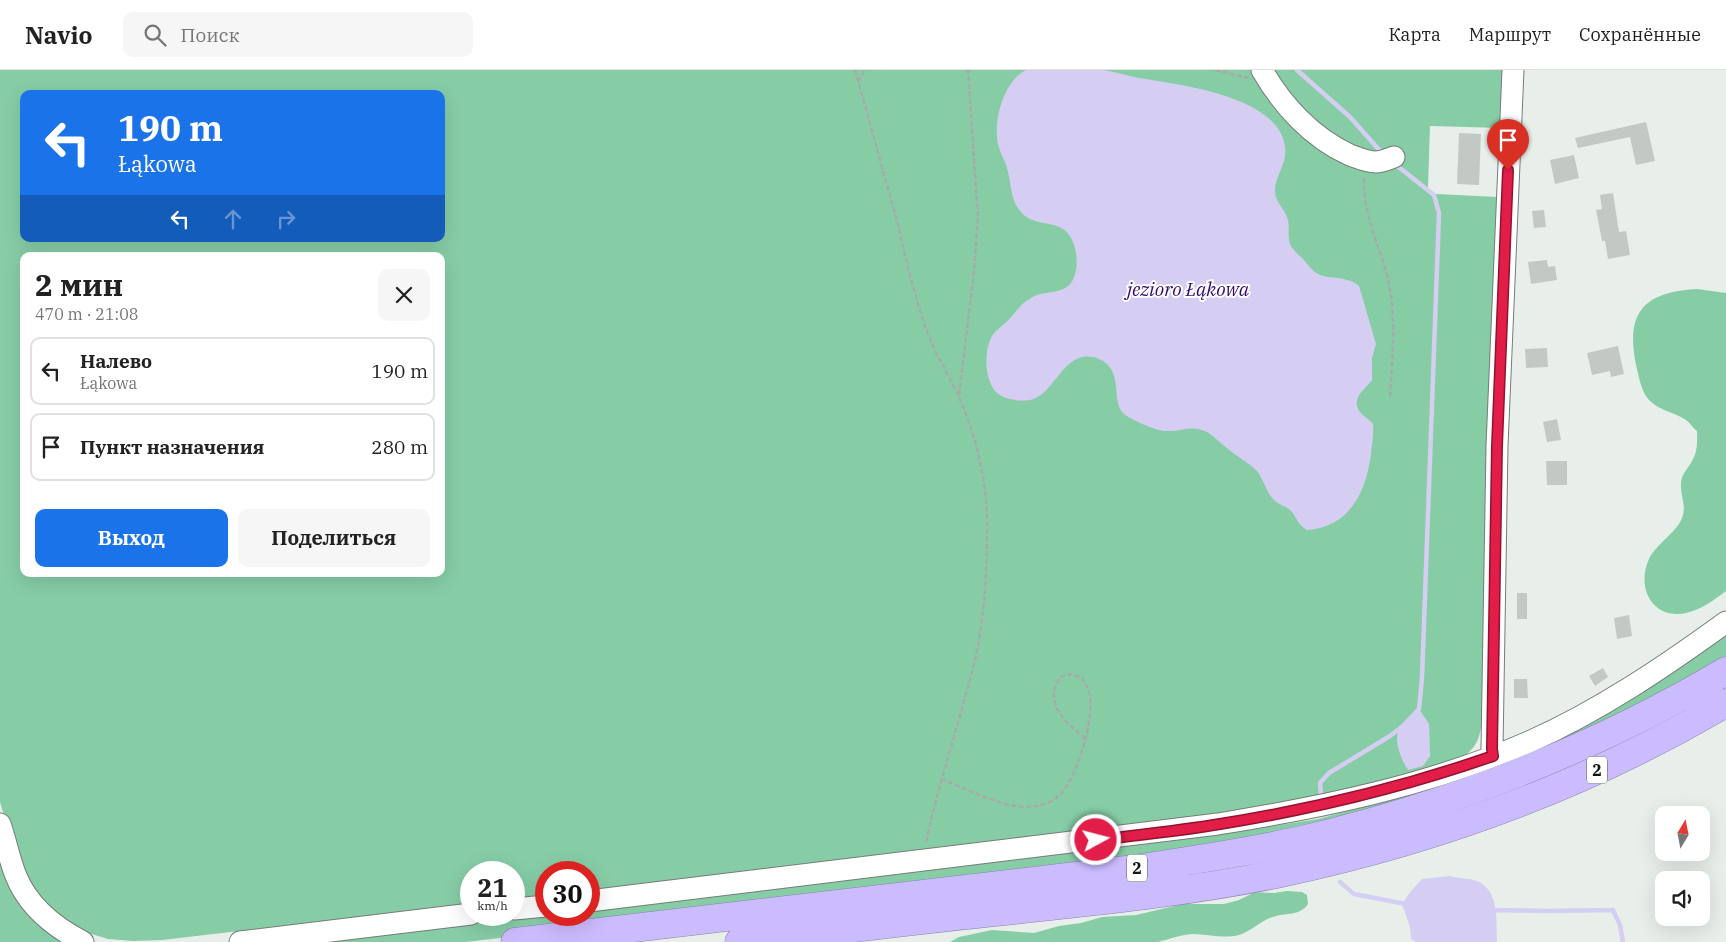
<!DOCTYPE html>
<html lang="ru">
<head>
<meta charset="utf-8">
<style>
  body { margin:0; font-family:"IBM Plex Serif",serif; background:#f6f6f6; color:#222; height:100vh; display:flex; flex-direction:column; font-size:19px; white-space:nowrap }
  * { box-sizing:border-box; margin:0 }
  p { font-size:16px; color:#767676 }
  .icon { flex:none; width:28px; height:28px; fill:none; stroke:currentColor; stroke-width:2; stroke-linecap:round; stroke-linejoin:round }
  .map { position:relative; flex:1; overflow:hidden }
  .details { position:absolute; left:20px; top:182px; width:425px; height:325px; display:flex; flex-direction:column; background:#fff; border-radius:10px; box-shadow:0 5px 20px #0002 }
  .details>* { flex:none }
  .hud { position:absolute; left:20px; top:20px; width:425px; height:152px; border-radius:10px; box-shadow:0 5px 20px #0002; background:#1a73e8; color:#fff; overflow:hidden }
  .needle { width:32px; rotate:10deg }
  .buttons { position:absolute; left:1655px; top:736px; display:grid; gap:10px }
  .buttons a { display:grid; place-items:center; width:55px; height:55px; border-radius:10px; background:#fff; box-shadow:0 5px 20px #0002; font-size:25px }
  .speed { position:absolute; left:460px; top:791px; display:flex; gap:10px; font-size:25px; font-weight:700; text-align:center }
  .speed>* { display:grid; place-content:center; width:65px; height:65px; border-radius:50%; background:#fff; box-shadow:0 5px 20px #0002; line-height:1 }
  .speed small { font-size:12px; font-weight:400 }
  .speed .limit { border:8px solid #d22; background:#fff; color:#111 }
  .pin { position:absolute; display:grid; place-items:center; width:42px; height:42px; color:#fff; margin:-51px -21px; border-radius:50% 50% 50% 0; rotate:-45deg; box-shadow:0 0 5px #0007 }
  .pin .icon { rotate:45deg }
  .me { position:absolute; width:55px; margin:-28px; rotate:83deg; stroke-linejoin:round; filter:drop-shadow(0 0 4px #0008) }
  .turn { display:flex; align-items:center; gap:18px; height:105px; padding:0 15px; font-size:22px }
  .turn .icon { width:65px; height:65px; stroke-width:2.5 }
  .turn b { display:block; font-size:35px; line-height:42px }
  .lanes { display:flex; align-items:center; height:48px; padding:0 15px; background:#0003; justify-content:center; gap:25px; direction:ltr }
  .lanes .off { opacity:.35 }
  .round { display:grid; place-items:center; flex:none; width:52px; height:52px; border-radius:10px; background:#f6f6f6 }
  .head { display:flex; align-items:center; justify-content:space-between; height:85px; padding:0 15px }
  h1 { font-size:30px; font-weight:700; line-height:38px }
  .primary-button { display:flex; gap:10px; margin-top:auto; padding:10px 15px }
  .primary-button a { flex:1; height:58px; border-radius:10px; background:#1a73e8; color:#fff; font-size:20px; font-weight:700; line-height:58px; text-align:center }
  .primary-button a+a { background:#f6f6f6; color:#222 }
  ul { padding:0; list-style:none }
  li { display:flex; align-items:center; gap:15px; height:68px; margin:0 10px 8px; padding:0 5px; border:2px solid #e0e0e0; border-radius:10px }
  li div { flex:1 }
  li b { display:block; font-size:19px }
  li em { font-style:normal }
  header { display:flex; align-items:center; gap:30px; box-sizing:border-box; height:70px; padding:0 25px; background:#fff; border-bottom:1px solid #e0e0e0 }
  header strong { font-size:24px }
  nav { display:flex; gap:28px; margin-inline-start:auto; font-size:18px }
  .search { width:350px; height:45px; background:#f6f6f6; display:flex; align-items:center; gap:12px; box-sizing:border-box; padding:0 18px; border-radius:10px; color:#767676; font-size:19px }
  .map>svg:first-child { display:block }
  .green { fill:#86cda6; fill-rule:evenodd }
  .water { fill:#d5cef2 }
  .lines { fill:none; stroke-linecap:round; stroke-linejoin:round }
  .stream { stroke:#d5cef2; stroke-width:4.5 }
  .building { fill:#c2c9c5 }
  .minor-casing { stroke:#767c78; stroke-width:23 }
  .highway-casing { stroke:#8b82ad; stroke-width:29 }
  .path { stroke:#a5aba7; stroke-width:2.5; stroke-dasharray:5 2.5; stroke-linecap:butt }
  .minor { stroke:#fff; stroke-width:21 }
  .highway { stroke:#cbbcff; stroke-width:28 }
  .route-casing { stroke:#92132f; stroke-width:12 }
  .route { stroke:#e11d48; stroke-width:9 }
  .labels { text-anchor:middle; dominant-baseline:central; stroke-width:4; stroke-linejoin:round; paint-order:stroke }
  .shield { fill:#fff; stroke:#5a5c5b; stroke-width:1 }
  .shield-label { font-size:16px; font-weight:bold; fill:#141615 }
  .water-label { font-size:19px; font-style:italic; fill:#390c73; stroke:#fff }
</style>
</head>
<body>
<header>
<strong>Navio</strong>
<div class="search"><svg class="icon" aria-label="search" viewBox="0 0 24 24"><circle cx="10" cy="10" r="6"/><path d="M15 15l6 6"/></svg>Поиск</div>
<nav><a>Карта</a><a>Маршрут</a><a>Сохранённые</a></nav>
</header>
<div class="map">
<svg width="1726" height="872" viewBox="0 0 1726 872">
  <rect width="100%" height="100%" fill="#e8efea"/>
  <path class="green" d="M0,0H1505L1502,58L1430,56L1428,118L1436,124L1498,127L1482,647C1481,664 1478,678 1462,687L1367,716L1220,745L589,820V802H546V825L514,829V802H471V834L162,870L134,871L108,869L82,861L41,831L18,791L0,732ZM24,24H441V169H24ZM24,186H441V504H24Z
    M1697,219L1726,223V521C1714,530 1701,540 1686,543C1652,550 1636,517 1649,489C1657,473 1676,463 1682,448C1687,435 1680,426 1681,414C1681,404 1688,399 1692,391C1698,381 1697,372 1697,361C1693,358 1690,353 1686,350C1674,342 1660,341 1649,330C1641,321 1639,307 1636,295C1625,241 1645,222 1697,219Z
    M1726,561V594L1527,694L1272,770L960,813L466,872H303L546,843V845H589V838L1221,764L1318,749L1366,736L1479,698Z
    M0,782L64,872H0Z
    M1287,821L1302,822L1307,825L1308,834C1299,847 1286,842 1273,847C1260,851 1252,861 1239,865C1223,869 1208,864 1192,864C1180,865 1169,869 1158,872H950L959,867L992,860L1034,863L1059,856L1081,853L1102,847L1136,845L1183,834H1224L1239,830L1255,822L1274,823Z"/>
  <path class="water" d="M1026,0C1052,0 1077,0 1102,0C1114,1 1127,6 1139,8C1179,15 1277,25 1285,76C1288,92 1276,104 1275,119C1274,132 1285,138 1288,150C1290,160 1286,170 1293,179C1296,183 1300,186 1304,190C1310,197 1313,203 1323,206C1336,209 1349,207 1359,216L1376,274L1372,288V310C1365,320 1350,328 1360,342C1364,347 1369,349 1373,354C1374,364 1372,374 1371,384C1366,422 1350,457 1307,460C1297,454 1298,449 1291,441C1286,436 1279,435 1274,430C1266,422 1264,410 1257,401C1248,392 1236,386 1227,378C1220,373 1214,366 1207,362C1191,354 1182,362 1166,361C1156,361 1132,350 1124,344C1110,332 1125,300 1099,289C1067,276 1057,318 1036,328C1030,331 1022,331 1015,330C1008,329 1001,327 996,322C984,309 984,280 992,266C995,261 1000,258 1004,254C1014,246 1019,234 1031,228C1041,221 1057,224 1067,217C1078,209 1078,190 1075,178C1066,143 1037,162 1020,141C1011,130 1011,115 1008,102C1006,92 1000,83 998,74C993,50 1004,11 1026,0Z
    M1419,639L1429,654L1430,686L1423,696L1408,700C1402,691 1392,669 1400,659C1405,652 1413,646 1419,639Z
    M1449,806C1457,808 1469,808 1477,811C1500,821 1496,851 1497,872H1416L1411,869L1410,857L1402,834L1411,821L1422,809Z"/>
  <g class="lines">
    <path class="stream" d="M1297,0L1350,47L1381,82
      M1321,726L1320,713L1329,703L1390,666L1403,656L1419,639L1422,608L1439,143L1434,125L1396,95
      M1340,812L1354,824L1406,834
      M1491,840L1547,841L1613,840L1620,855L1623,872"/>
  </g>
  <path class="building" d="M1646,52L1655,91L1636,95L1630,67L1578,78L1575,68Z
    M1459,63L1481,64L1479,115L1457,114Z
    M1574,85L1579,108L1555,114L1550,90Z
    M1613,123L1619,162L1626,161L1630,185L1608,189L1605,171H1602L1596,140L1602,139L1600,125Z
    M1544,140L1546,157L1534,158L1532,141Z
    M1547,190L1548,197L1555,196L1557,210L1531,214L1528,192Z
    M1618,276L1624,304L1611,307L1610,301L1592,305L1587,283Z
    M1547,278L1548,297L1526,298L1525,279Z
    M1557,349L1561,370L1547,372L1543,352Z
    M1546,391H1567V415H1547Z
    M1517,523H1527V549H1517Z
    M1629,545L1632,566L1617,569L1614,548Z
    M1603,598L1608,607L1595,616L1589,606Z
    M1514,609H1527L1528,628H1514Z"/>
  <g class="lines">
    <defs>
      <path id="minor" d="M1262,0C1282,35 1312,68 1350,85C1358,88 1367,92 1376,92C1382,92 1388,89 1394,87
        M1493,686L1492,679L1497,376L1513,0
        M0,754C6,771 9,789 16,806C28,836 54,857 83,872
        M589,831L1218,754C1324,737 1430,715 1529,672C1599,641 1664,597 1726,552
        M514,839L546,836
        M240,872L471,844"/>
      <path id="highway" d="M515,872L1135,799C1192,790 1250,782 1306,769C1454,734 1596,678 1726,601
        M739,872C828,861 916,850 1005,841C1097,831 1190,822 1281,803C1436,770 1589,714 1726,633"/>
    </defs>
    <use href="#minor" class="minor-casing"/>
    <use href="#highway" class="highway-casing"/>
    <path class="path" d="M855,0C869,49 882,98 896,147C905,184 913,221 925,256C933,280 947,302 958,325C976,365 987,410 987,454C987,498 985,546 975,590C960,651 939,711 926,773
      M1215,0L1248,8
      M858,12L865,0
      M1364,108C1362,143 1380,176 1388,209C1397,249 1392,287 1390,328
      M959,325L974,201L978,148L968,0
      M941,709C967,719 1000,737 1028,737C1038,737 1051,733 1059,726C1077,709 1096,645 1089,622C1088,617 1084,612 1082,608L1072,604L1060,607C1058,612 1054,617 1054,622C1052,643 1072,657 1086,669"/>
    <use href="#minor" class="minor"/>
    <use href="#highway" class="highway"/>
  </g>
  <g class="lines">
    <defs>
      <path id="route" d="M1096,770C1137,765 1179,761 1220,754C1314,739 1404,717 1493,686L1492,679L1497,376L1508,100"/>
    </defs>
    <use href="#route" class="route-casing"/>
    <use href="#route" class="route"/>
  </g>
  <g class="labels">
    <g class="shield">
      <rect x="1587" y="686.5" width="20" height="27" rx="4"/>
      <rect x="1127" y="784.5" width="20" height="27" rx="4"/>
    </g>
    <g class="shield-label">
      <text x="1597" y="700">2</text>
      <text x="1137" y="798">2</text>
    </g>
    <g class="water-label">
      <text x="1188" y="219">jezioro Łąkowa</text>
    </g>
  </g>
</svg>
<div class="buttons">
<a><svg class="needle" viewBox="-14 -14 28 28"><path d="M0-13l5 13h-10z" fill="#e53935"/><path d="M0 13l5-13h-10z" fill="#767676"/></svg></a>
<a><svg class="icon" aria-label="sound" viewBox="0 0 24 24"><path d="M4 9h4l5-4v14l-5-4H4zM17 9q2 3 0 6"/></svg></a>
</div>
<div class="speed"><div>21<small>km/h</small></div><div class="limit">30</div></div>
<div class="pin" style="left:1508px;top:100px;background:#d93025"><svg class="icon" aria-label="arrive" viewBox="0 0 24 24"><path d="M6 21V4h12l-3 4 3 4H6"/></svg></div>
<svg class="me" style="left:1096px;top:770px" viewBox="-20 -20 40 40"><circle r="17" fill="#e11d48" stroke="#fff" stroke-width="3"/><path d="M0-11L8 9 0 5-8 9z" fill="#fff"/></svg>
<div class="hud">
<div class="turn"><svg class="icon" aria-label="left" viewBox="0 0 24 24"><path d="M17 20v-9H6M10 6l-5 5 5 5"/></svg><div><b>190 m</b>Łąkowa</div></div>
<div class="lanes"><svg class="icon" aria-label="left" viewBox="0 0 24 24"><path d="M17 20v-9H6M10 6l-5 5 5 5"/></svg><svg class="icon off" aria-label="ahead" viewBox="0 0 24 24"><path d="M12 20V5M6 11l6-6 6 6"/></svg><svg class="icon off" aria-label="right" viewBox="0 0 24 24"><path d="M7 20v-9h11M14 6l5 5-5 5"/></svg></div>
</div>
<section class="details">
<div class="head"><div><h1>2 мин</h1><p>470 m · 21:08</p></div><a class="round"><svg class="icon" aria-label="close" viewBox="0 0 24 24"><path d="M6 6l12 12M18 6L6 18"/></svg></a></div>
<ul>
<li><svg class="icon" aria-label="left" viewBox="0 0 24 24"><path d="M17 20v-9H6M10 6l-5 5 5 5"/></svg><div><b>Налево</b><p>Łąkowa</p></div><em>190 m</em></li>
<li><svg class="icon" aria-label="arrive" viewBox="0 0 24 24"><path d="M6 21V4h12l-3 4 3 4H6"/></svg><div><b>Пункт назначения</b></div><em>280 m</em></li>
</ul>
<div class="primary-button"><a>Выход</a><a>Поделиться</a></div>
</section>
</div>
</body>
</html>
